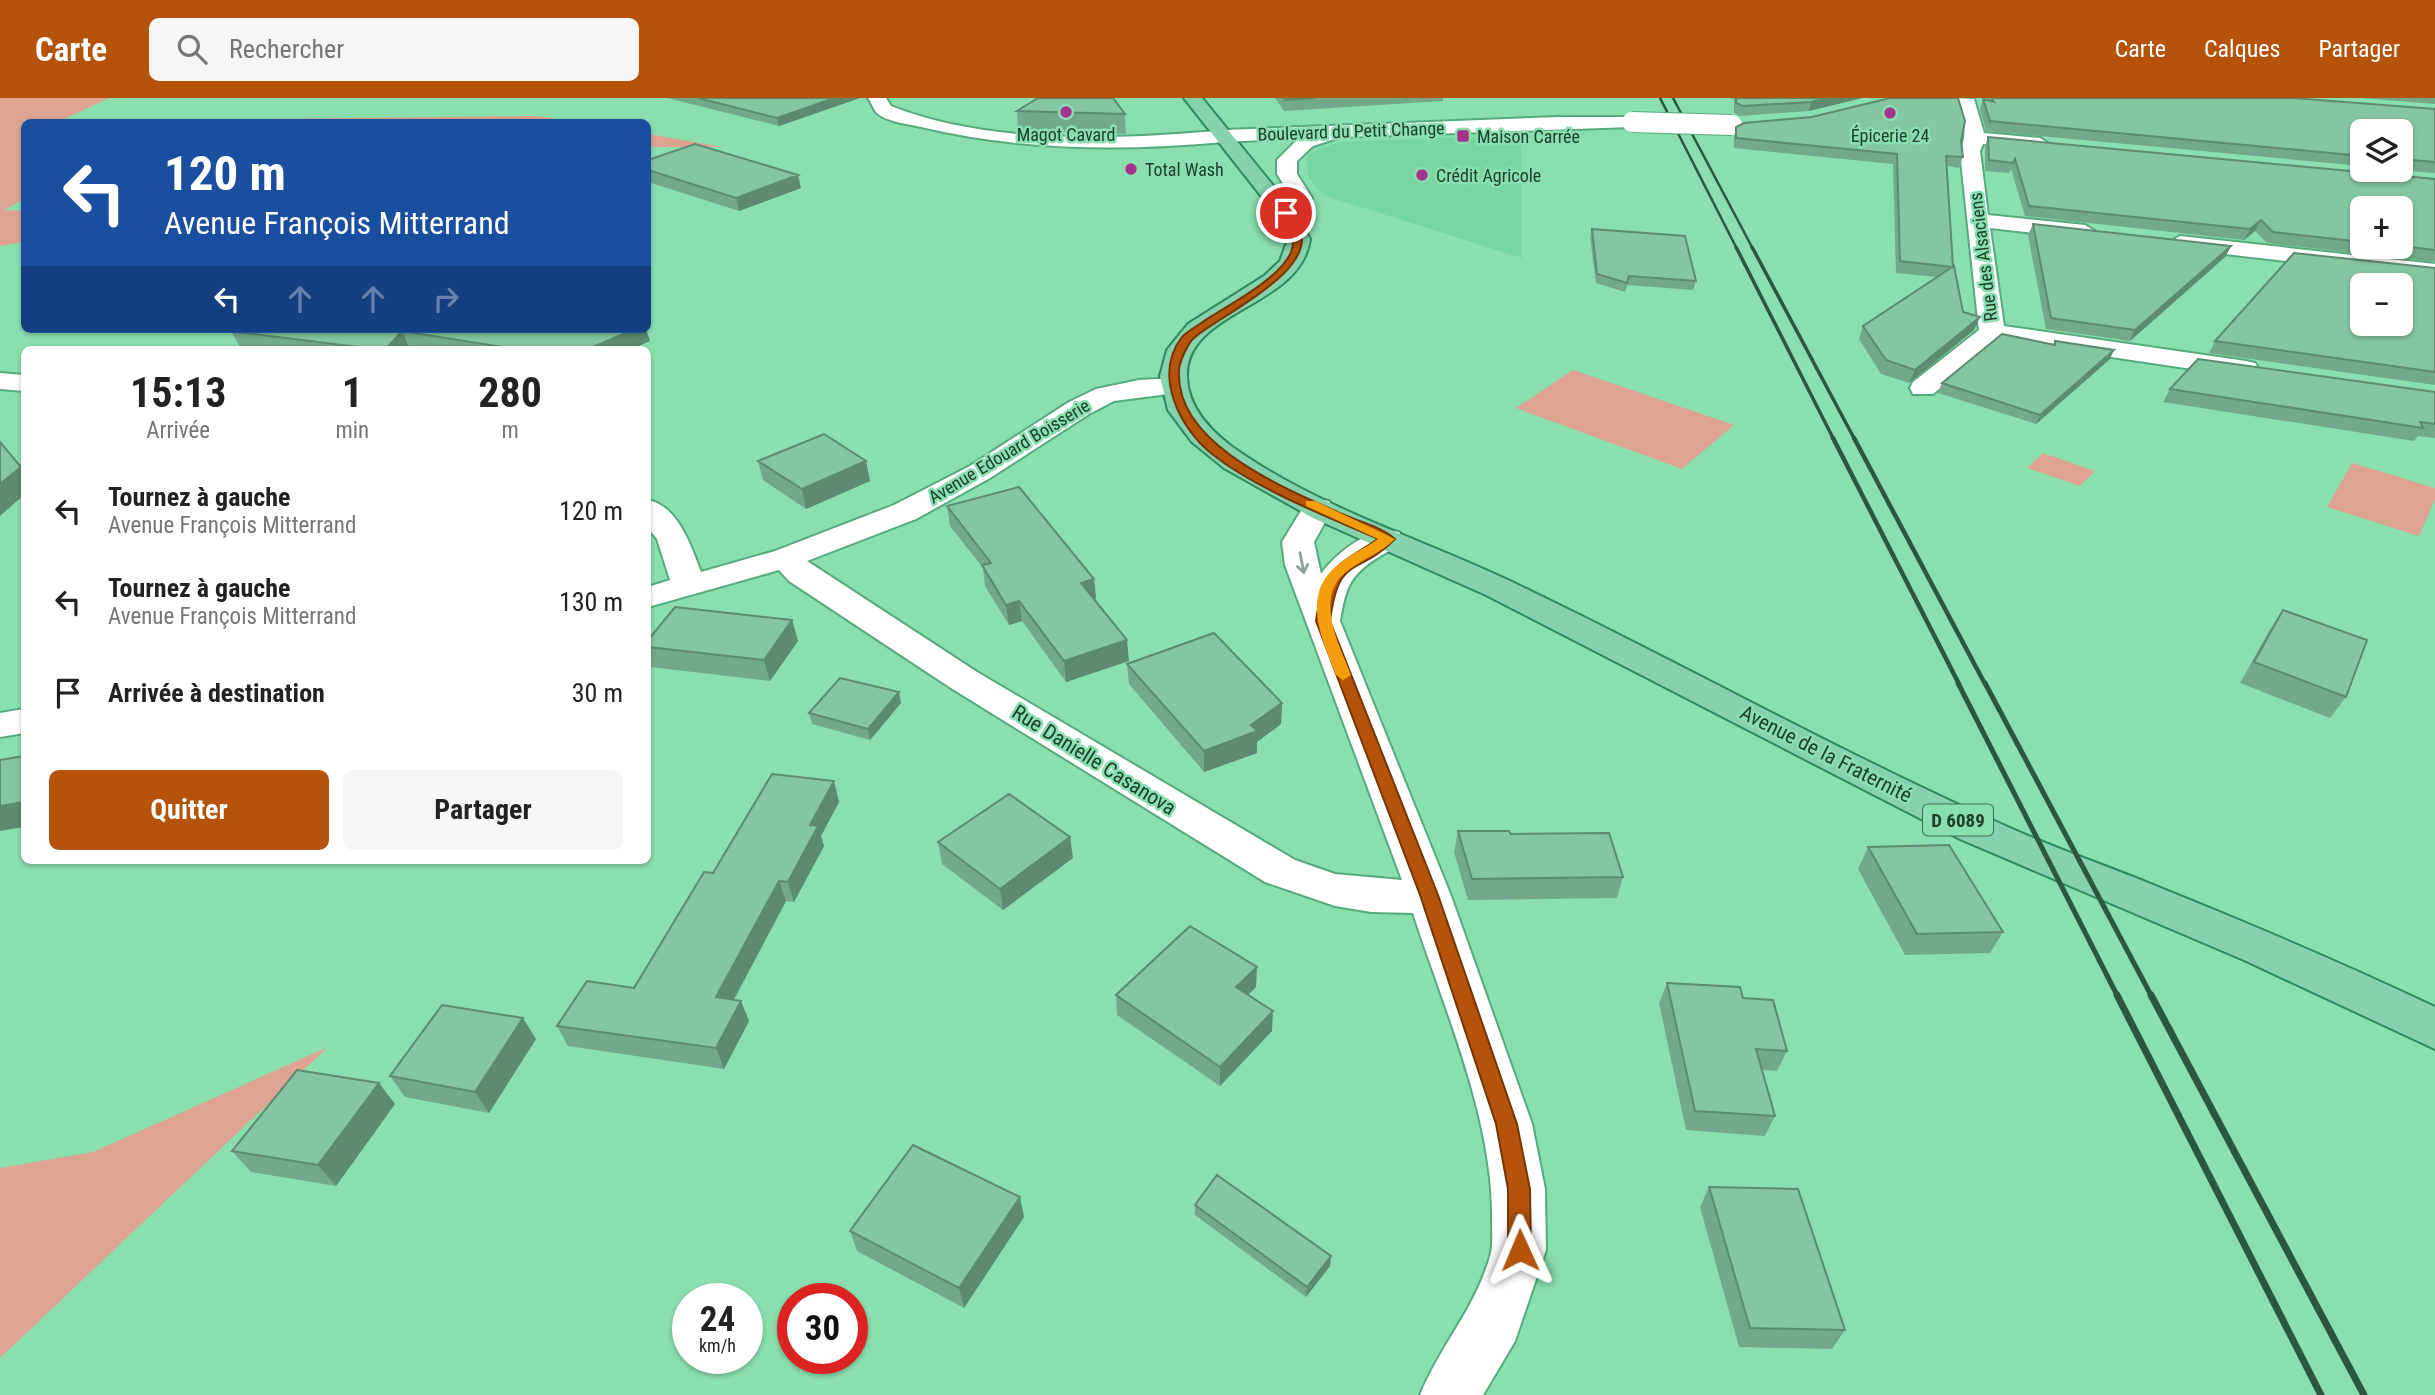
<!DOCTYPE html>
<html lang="fr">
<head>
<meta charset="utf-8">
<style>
  body { margin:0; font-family:"Roboto Condensed",sans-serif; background:#f6f6f6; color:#222; height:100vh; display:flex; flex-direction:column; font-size:26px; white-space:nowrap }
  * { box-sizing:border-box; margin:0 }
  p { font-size:23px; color:#767676 }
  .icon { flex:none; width:38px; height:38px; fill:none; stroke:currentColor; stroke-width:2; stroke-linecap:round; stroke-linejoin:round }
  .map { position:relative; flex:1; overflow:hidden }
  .drawer { position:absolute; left:21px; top:248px; width:630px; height:518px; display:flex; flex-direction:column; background:#fff; border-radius:10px; box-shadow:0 2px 5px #0004 }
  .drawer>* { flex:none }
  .hud { position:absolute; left:21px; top:21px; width:630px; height:214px; border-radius:10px; box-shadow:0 2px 5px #0004; background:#1a4fa0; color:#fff; overflow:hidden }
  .tools { position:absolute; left:2350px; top:21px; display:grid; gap:14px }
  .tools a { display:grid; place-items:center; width:63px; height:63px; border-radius:10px; background:#fff; box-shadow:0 2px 5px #0004; font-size:35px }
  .speed { position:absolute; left:672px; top:1185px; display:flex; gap:14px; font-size:35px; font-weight:700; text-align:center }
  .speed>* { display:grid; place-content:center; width:91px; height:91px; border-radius:50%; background:#fff; box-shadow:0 2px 5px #0004; line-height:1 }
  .speed small { font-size:18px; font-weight:400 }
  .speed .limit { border:10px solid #d22; background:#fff; color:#111 }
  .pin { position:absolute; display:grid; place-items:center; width:60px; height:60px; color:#fff; margin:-30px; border:4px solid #fff; border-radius:50%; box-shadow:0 2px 7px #0007 }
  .me { position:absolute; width:77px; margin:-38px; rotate:359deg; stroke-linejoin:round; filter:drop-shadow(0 0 5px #0008) }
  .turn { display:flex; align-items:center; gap:24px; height:147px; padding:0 28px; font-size:32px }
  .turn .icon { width:91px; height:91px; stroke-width:2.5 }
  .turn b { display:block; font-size:49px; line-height:60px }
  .lanes { display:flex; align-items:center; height:66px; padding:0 28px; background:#0003; justify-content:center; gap:35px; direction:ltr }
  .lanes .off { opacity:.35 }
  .eta { display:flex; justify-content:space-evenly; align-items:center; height:119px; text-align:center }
  .eta b { font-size:42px; font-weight:700; line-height:49px }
  .primary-button { display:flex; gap:14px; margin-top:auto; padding:14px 28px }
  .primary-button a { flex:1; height:80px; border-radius:10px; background:#b45309; color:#fff; font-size:28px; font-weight:700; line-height:80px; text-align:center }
  .primary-button a+a { background:#f6f6f6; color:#222 }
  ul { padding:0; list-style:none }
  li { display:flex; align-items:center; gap:21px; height:91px; padding:0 28px }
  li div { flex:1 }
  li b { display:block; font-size:26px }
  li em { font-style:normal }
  header { display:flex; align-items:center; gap:42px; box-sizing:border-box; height:98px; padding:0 35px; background:#b45309; color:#fff }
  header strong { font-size:33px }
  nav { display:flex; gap:38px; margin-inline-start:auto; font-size:24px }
  .search { width:490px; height:63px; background:#f6f6f6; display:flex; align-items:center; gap:18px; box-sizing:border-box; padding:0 24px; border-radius:10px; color:#767676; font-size:26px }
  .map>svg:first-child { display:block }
  .built { fill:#78d6a1 }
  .green { fill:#dea392 }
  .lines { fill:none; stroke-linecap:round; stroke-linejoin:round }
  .street-casing { stroke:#56ab7c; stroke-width:4 }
  .secondary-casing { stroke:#56ab7c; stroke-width:4 }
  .primary-casing { stroke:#2b8b5c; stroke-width:4 }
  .street { fill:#fff; fill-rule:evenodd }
  .secondary { fill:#fff; fill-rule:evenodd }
  .primary { fill:#85d2ad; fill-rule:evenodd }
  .rail-far4 { stroke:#2c563e; stroke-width:2.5 }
  .rail-far3 { stroke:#2c563e; stroke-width:3.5 }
  .rail-far2 { stroke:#2c563e; stroke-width:4.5 }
  .rail-far1 { stroke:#2c563e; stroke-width:5 }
  .rail { stroke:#2c563e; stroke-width:7 }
  .secondary-bridge-casing { stroke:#56ab7c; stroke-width:22; stroke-linecap:butt }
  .secondary-bridge { stroke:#fff; stroke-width:20 }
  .wall { fill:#72aa89; fill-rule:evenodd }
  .shaded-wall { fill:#5c8b6f }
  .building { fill:#84c69f; stroke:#5c8b6f; stroke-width:2; fill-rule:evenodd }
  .oneway { stroke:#8ea096 }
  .route { fill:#b45309; stroke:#753606; stroke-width:2 }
  .slow { fill:#f59e0b }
  .poi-dot { fill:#a5328d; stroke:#8adfae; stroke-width:2.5 }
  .labels { text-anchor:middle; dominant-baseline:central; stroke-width:5; stroke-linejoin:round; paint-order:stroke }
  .far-street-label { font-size:18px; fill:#1d402c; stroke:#8adfae }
  .far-poi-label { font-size:18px; fill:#1d402c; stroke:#8adfae; text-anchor:start }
  .shield { fill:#8adfae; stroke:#3e7053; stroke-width:2 }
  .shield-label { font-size:19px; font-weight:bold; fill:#1d402c }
  .street-label { font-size:21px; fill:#1d402c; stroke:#8adfae }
</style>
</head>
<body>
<header>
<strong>Carte</strong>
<div class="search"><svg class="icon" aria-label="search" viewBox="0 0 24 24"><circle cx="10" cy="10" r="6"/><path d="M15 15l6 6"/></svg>Rechercher</div>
<nav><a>Carte</a><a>Calques</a><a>Partager</a></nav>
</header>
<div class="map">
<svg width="2435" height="1297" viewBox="0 0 2435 1297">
  <rect width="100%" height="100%" fill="#8adfae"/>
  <path class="built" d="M1521,37L1522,160L1323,97L1309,80L1306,61L1312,54L1338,44Z"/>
  <path class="green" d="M0,0H109L60,23L536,18L577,24H24V101L4,112L24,113V144L0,148Z
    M648,36L723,49H648Z
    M1573,272L1734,327L1682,371L1516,310Z
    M2043,355L2095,373L2080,388L2027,370Z
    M2352,365L2435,390V401L2419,438L2327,409Z
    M328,949L0,1260V1070L93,1054Z"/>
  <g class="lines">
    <defs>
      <path id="street" d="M868,0H886L891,8C989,47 1121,42 1225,32L1234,38L1225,44C1123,53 1022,53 921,29C909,26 885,24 876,14C873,10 871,4 868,0Z
        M1954,0L1974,1L1984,35L2040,40L2049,46L2040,52L1983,46L1980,53L1988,117L2085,127L2096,134L2085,141L1990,130L2004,228L2246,263L2255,265L2259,271L2255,277L2246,279L1997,242L1933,296H1913L1910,290L1913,284L1979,232L1960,53C1968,37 1965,15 1954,0Z
        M2180,138L2435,166V180L2172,150L2169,145Z
        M0,275L24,277V293L0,291Z
        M1175,280L1184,282L1188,288L1184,294L1114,303L1089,316L990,380L916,421L807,463L977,574L1295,762L1335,776L1402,782L1285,467L1282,444L1307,403L1318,401L1329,403L1333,410L1314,444L1321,476C1337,454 1371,427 1399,434L1404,441C1398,449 1391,452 1382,457C1350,476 1346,488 1340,523L1451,798L1532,1026L1545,1091L1546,1152L1515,1243L1483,1297H1420C1441,1246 1476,1210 1491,1155C1493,1145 1492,1133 1492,1123C1494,1022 1444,911 1413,815L1371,814L1335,808L1265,784L951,590L789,483L779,472L648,509V489L670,482L657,441L648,430V402C678,408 691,448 701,474L775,453L894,407L970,368L1069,304L1096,291L1139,282Z
        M24,611V635L0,639V615Z"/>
      <path id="secondary" d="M1558,19H1632L1641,24L1632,29L1341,39L1313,48L1297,63V76L1312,100L1303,125L1292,131L1281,125L1292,100L1277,76V62L1299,40L1225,44L1216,38L1225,32Z"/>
      <path id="primary" d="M1184,0H1202L1292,111L1310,141C1301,210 1185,211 1187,279C1188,315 1219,341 1247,359C1329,413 1423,442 1510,483C1678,563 1840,655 2010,730C2055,750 2101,766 2146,784C2243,823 2340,864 2435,909V951L2244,862L1960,741L1486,497L1313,420L1224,370L1192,344L1168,312L1160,278L1167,252L1188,226L1264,178L1280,163L1288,141L1277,118Z"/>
    </defs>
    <use href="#street" class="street-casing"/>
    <use href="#secondary" class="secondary-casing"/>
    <use href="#primary" class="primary-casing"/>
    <use href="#street" class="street"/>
    <use href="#secondary" class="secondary"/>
    <use href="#primary" class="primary"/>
    <path class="rail-far4" d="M1660,0L1737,151
      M1673,0L1753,151"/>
    <path class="rail-far3" d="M1736,149L1834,342
      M1752,149L1855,342"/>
    <path class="rail-far2" d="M1833,340L1959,586
      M1854,340L1985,586"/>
    <path class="rail-far1" d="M1958,585L2118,899
      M1985,585L2152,899"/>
    <path class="rail" d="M2117,897L2321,1297
      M2151,897L2364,1297"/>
    <defs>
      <path id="secondary-bridge" d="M1632,24L1732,27"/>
    </defs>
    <use href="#secondary-bridge" class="secondary-bridge-casing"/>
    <use href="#secondary-bridge" class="secondary-bridge"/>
  </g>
  <path class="wall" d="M667,0H860L779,28Z
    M1275,0H1443V3L1284,13Z
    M1730,0H1862L1809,13L1740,18L1734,15V2Z
    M1985,0H2293L2435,11V75L2397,72H2401V33H2362V68L1986,33L1980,11L1983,1L1986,2Z
    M2360,0H2435V6Z
    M1017,13L1125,16L1126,36L1018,33Z
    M1812,19L1961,43L1963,59L1959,70L1947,68L1953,169L1963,214L1974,232L1909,285L1881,276L1859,241L1863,228L1937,179L1896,175L1893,66L1734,50V39L1736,29Z
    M1988,39L2435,81V164L2267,145L2255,133L2244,142L2025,118L2011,71L2009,75L1985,73V49ZM2362,110H2401V149H2362Z
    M648,62L801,90L739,113L648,84Z
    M2033,126L2231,148L2225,159L2130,243L2046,231L2028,137Z
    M1592,131L1696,183L1693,192L1627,187L1625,194L1596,185L1590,139Z
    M2435,170V287L2209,255L2215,243Z
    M646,231L650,243L629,252H428L409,249L407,252H262L240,249L231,233Z
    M2055,243L2110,261L2036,326L1938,295L1942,285L2053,246Z
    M2170,291L2435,294V340L2418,338L2414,343L2163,304Z
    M758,363H866L870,383L806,411L763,382Z
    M947,408L1094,481L1096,501H1094L1129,563L1066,584L1022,523L1009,527L985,488L983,470L950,428Z
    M2283,512L2346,599L2330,620L2240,585L2269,533Z
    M792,522L798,543L770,583L650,569L648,561V542Z
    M1127,566L1282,605L1281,626L1257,644V655L1204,674L1129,586Z
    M901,605L870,642L812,626L809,615Z
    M839,704L821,738L824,748L794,804L786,803L734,902L741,903L749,923L724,971L568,948L557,928L634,890Z
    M1458,733L1511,736L1623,779L1617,800L1468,802L1454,754Z
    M938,744L1073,760L1003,812L942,766Z
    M1868,749L2003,834L1990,855L1905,857L1858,771Z
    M1667,885L1743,900L1787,953L1777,973L1762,972L1775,1018L1765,1038L1686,1032L1659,905Z
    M1256,889L1248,897L1272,933L1220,988L1117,917L1116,897Z
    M536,941L489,1015L405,999L390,978Z
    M395,1006L336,1088L251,1074L232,1053Z
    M1709,1089L1845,1232L1832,1251L1739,1249L1700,1109Z
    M1195,1107L1331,1158L1330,1168L1306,1199L1195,1117Z
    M1024,1119L964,1210L857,1153L850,1133Z"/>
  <path class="shaded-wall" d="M834,0H860L779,28L777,20Z
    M1827,0H1862L1809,13L1811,4Z
    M798,77L801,90L739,113L736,100Z
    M2261,122L2255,133L2244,142L2250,131Z
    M2231,148L2225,159L2130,243L2135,232Z
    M1980,219L1974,232L1909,285L1915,272Z
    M635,231H646L650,243L629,252H586Z
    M402,233L409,249L407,252H385Z
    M2114,252L2110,261L2036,326L2040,317Z
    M866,363L870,383L806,411L802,391Z
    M21,369L24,374V397L0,418V386Z
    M1094,481L1096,501L1082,505L1081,485Z
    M1019,503L1022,523L1009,527L1006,507Z
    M792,522L798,543L770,583L764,562Z
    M1127,542L1129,563L1066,584L1064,563Z
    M899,594L901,605L870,642L868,631Z
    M1282,605L1281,626L1257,644V655L1204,674V653L1251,627Z
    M834,683L839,704L821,738L824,748L794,804L788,784L810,727Z
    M24,704V729L0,733V708Z
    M1070,739L1073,760L1003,812L1000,791Z
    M779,783L786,803L724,919L716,899Z
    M1257,869L1256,889L1236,909V889Z
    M741,903L749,923L724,971L716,950Z
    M1273,913L1272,933L1220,988V969Z
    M523,920L536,941L489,1015L475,994Z
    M379,985L395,1006L336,1088L318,1067Z
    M1020,1099L1024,1119L964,1210L959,1190Z
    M1331,1158L1330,1168L1306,1199L1307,1189Z"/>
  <path class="building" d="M698,0H834L777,20Z
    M1038,0H1113L1125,16L1017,13Z
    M1283,0H1315L1285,2Z
    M1736,0H1827L1811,4L1743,8L1736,5Z
    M1890,0H1958L1965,23L1961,43L1963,59L1946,58L1953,169L1900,163L1897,56L1736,40V29L1744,25L1812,19Z
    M1992,0H2293L2435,11V64L2401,61V33H2362V58L1990,23L1983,1L1994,4Z
    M1988,39L2435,81V152L2401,148V110H2362V144L2273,134L2261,122L2250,131L2029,108L2015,61L2013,65L1989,62Z
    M695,46L798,77L736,100L648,72V62Z
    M2033,126L2231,148L2135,232L2051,220Z
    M1592,131L1685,138L1696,183L1629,178L1627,185L1597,176Z
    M2294,155L2435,170V274L2215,243ZM2362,187H2401V226H2362Z
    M1954,168L1963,214L1980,219L1915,272L1886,262L1863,228Z
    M235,231H635L586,252H510L502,249L402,233L385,252H382L231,233Z
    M2002,236L2055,247V243L2114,252L2040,317L1942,285Z
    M2198,261L2435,294V326L2420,324L2423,330L2170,291Z
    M824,336L866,363L802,391L758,363Z
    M0,344L21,369L0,386Z
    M1019,389L1094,481L1081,485L1127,542L1064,563L1019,503L1006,507L982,467L991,465L947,408Z
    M675,509L792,522L764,562L648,549V542Z
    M2283,512L2367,542L2346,599L2254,564Z
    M1214,535L1282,605L1251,627L1257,633L1204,653L1127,566Z
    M840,580L899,594L868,631L809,615Z
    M24,658V704L0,708V662Z
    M772,676L834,683L810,727L818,728L788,784L779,783L716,899L741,903L716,950L557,928L587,883L634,890L704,774L713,775Z
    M1009,696L1070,739L1000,791L938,744Z
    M1458,733H1509L1511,736L1609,735L1623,779L1472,781Z
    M1949,747L2003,834L1917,836L1868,749Z
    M1190,828L1257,869L1236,889L1273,913L1220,969L1116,897Z
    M1667,885L1740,889L1743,900L1773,902L1787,953L1756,951L1775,1018L1695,1013Z
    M442,907L523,920L475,994L390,978Z
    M297,972L379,985L318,1067L232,1053Z
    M913,1047L1020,1099L959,1190L850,1133Z
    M1217,1077L1331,1158L1307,1189L1195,1107Z
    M1709,1089L1798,1091L1845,1232L1750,1230Z"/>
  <defs><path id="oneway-shaft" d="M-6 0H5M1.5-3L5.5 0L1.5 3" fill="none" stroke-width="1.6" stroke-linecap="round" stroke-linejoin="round" transform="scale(1.75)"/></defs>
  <use class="oneway" href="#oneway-shaft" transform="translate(1302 465) rotate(79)"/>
  <path class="route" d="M1286,112C1292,116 1294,122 1298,128C1323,171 1220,217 1194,240C1188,245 1179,264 1179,273C1175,347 1287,391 1342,416C1358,423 1382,429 1395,441C1357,480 1339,454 1330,523L1438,797L1517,1026L1530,1091L1531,1152L1528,1159L1520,1162L1512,1159L1508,1152V1091L1496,1026L1420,797L1316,523C1323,470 1335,469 1378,441C1326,418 1256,391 1212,356C1179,330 1153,276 1182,239C1187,233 1198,228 1204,223C1227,208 1281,180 1291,154C1297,139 1289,128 1281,115Z"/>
  <path class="slow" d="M1306,403H1315L1395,441C1381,455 1360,462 1345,475C1314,501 1340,548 1351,577L1343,582L1336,577C1323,544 1302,501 1333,471C1345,459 1364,451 1378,441L1306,408Z"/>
  <g class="poi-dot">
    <circle cx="1066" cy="14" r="7"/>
    <circle cx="1890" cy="15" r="7"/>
    <rect x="1456" y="31" width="14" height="14" rx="3.5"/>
    <circle cx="1131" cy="71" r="7"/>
    <circle cx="1422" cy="77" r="7"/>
  </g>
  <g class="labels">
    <g class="far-street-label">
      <text transform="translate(1351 33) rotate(-2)">Boulevard du Petit Change</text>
      <text transform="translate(1983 159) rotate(-97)">Rue des Alsaciens</text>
      <text transform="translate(1009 353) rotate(-31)">Avenue Edouard Boisserie</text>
    </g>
    <g class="far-poi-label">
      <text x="1066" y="36" text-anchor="middle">Magot Cavard</text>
      <text x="1890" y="37" text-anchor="middle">Épicerie 24</text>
      <text x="1477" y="38">Maison Carrée</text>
      <text x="1145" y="71">Total Wash</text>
      <text x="1436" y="77">Crédit Agricole</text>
    </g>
    <rect class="shield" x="1923" y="706.5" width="70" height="31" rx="5"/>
    <g class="shield-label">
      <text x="1958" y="722">D 6089</text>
    </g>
    <g class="street-label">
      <text transform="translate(1826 656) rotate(27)">Avenue de la Fraternité</text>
      <text transform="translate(1094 662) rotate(32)">Rue Danielle Casanova</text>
    </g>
  </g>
</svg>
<div class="tools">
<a><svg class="icon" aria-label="layers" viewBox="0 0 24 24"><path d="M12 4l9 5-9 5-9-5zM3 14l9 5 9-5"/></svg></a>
<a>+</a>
<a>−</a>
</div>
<div class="speed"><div>24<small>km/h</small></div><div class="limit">30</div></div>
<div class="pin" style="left:1286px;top:115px;background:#d93025"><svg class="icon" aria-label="arrive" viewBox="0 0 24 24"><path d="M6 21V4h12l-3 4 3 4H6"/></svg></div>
<svg class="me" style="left:1520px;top:1152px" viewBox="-20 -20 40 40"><path d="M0-17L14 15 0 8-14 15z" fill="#b45309" stroke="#fff" stroke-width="4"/></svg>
<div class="hud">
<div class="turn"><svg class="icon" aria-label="left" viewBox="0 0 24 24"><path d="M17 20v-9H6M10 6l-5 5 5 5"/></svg><div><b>120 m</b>Avenue François Mitterrand</div></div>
<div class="lanes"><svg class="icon" aria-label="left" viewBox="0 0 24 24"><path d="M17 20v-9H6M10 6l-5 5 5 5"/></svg><svg class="icon off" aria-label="ahead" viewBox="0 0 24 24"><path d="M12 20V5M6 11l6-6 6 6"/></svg><svg class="icon off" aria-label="ahead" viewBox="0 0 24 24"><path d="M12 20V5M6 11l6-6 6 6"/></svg><svg class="icon off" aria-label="right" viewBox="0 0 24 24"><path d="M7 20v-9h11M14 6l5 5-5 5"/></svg></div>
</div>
<section class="drawer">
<div class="eta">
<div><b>15:13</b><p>Arrivée</p></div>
<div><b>1</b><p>min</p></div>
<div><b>280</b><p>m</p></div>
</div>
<ul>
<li><svg class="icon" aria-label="left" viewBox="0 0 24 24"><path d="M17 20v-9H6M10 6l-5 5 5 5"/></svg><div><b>Tournez à gauche</b><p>Avenue François Mitterrand</p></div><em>120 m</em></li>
<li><svg class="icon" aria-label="left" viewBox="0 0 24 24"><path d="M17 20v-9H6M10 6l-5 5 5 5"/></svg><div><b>Tournez à gauche</b><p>Avenue François Mitterrand</p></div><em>130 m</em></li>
<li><svg class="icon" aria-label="arrive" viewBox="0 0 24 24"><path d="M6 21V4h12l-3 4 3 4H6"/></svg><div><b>Arrivée à destination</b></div><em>30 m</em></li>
</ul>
<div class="primary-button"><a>Quitter</a><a>Partager</a></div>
</section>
</div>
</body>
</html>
